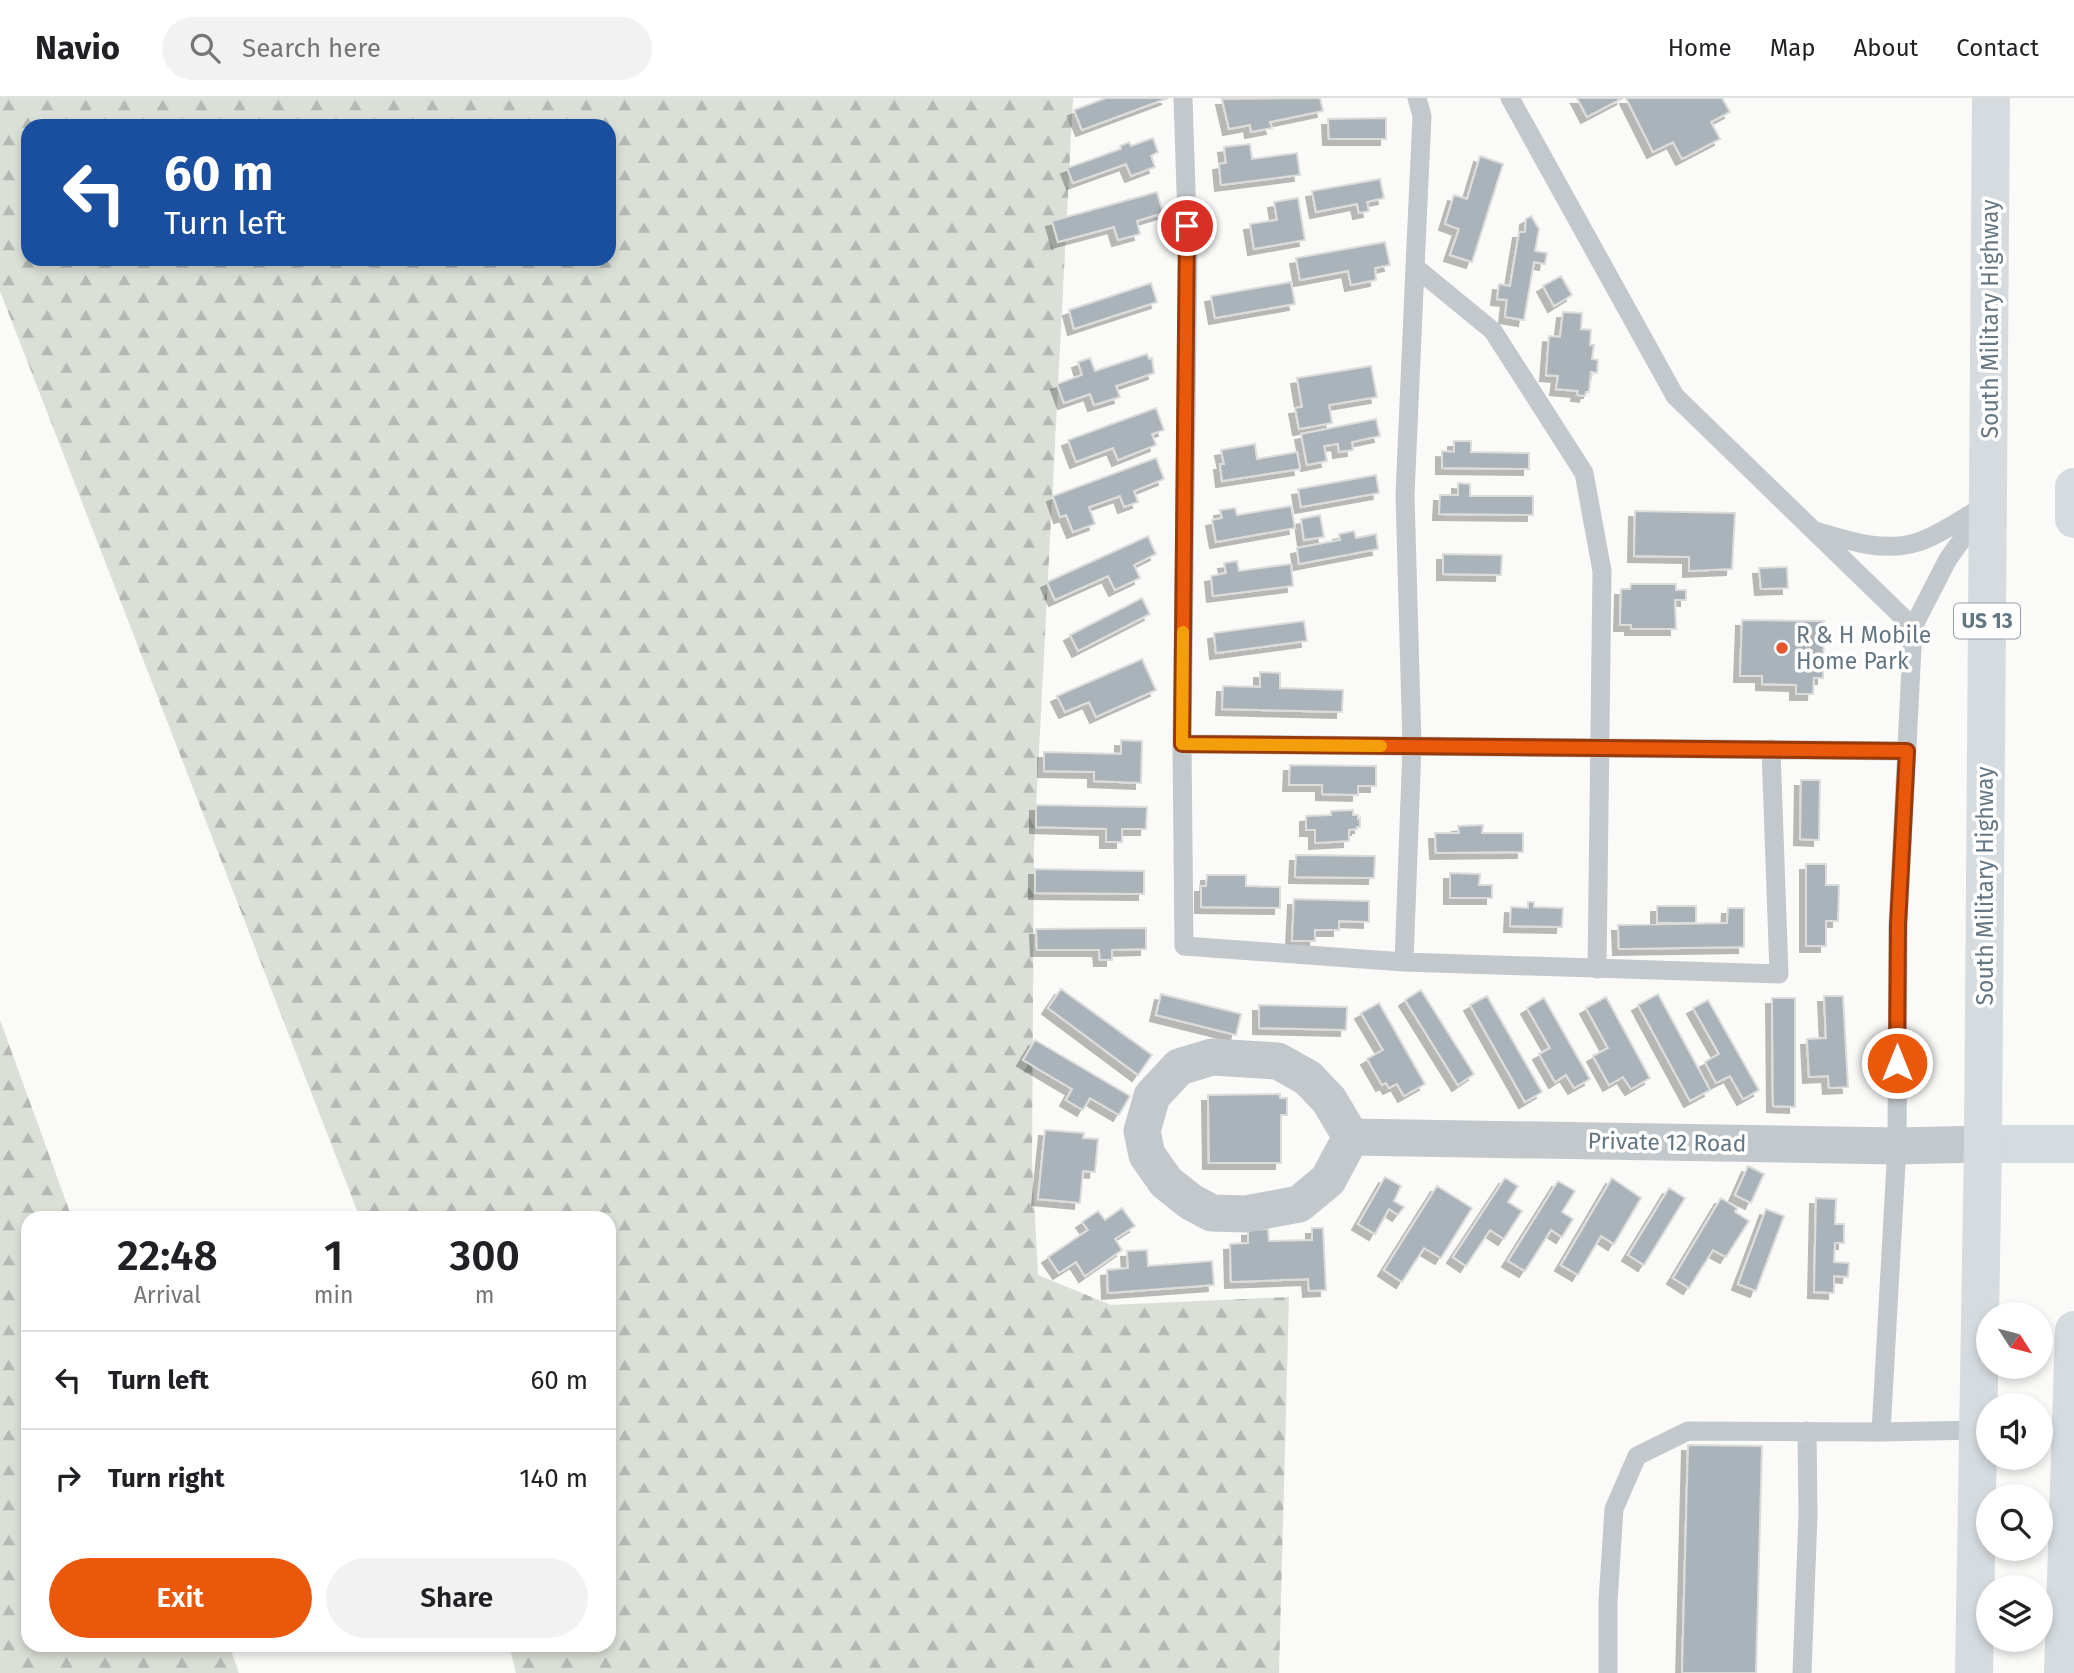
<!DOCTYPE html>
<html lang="en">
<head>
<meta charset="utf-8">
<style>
  body { margin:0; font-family:"Fira Sans",sans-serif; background:#f2f2f2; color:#202124; height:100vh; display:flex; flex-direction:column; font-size:26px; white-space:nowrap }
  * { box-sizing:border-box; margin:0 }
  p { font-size:23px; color:#757577 }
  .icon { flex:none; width:38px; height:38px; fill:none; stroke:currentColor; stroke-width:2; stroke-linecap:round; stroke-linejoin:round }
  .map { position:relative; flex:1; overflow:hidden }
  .side { position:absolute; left:21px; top:1113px; width:595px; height:441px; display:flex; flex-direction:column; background:#fff; border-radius:21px; box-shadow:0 4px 10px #0003 }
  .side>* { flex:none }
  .hud { position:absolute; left:21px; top:21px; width:595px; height:147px; border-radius:21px; box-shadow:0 4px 10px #0003; background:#1a4fa0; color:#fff; overflow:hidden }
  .needle { width:46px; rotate:126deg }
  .fabs { position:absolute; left:1976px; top:1204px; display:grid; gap:14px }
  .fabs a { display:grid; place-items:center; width:77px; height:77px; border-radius:50%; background:#fff; box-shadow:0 4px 10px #0003; font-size:35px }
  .pin { position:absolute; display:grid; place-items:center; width:60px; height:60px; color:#fff; margin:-30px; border:4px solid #fff; border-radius:50%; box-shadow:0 2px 7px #0007 }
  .me { position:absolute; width:77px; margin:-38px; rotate:0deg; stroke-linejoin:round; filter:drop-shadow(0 0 5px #0008) }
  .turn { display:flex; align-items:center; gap:24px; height:147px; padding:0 28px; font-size:32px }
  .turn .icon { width:91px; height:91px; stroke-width:2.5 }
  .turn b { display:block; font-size:49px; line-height:60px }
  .eta { display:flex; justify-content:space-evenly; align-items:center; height:119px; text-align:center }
  .eta b { font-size:42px; font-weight:600; line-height:49px }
  .action { display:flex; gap:14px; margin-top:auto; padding:14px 28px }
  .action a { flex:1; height:80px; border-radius:42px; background:#ea580c; color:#fff; font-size:28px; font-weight:600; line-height:80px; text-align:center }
  .action a+a { background:#f2f2f2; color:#202124 }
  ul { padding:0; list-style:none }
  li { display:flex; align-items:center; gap:21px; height:98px; padding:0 28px; border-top:2px solid #e0e0e0 }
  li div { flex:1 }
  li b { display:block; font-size:26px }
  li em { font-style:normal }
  header { display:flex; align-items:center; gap:42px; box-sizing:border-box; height:98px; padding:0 35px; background:#fff; border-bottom:2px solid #e0e0e0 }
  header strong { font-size:33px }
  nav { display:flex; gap:38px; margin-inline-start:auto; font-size:24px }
  .search { width:490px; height:63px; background:#f2f2f2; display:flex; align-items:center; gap:18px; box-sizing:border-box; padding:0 24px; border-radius:38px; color:#757577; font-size:26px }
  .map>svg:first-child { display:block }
  .forest { fill:url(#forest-firs); fill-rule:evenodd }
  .building { fill:#aab3b9; stroke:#dcdcda; stroke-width:2; filter:url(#shadow) }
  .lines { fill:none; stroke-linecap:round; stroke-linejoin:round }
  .lane { stroke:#c3c8cc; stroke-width:19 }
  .street { stroke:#c3c8cc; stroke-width:37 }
  .secondary { stroke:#d6dbdf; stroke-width:38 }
  .primary { stroke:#d6dbdf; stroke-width:38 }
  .route-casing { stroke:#983908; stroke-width:18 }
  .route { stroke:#ea580c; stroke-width:12 }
  .slow { stroke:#f59e0b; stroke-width:12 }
  .poi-dot { fill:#e4572e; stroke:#fff; stroke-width:2.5 }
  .labels { text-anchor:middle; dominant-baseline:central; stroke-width:7; stroke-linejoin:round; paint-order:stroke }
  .shield { fill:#fff; stroke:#939fa8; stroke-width:2 }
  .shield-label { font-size:21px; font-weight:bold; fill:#657683 }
  .street-label { font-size:23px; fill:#657683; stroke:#fff }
  .poi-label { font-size:23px; fill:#657683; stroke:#fff; text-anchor:start }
</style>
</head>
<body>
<header>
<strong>Navio</strong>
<div class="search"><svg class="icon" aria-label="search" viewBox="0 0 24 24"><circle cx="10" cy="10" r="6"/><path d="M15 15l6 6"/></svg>Search here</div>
<nav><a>Home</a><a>Map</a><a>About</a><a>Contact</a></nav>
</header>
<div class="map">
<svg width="2074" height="1575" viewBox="0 0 2074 1575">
  <defs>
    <pattern id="forest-firs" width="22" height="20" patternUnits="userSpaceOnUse" patternTransform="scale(1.75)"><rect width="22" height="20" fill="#dadfd7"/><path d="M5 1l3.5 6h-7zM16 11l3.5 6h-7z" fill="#b4b9b4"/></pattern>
    <filter id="shadow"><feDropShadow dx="-6" dy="6" stdDeviation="0" flood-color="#0004"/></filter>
  </defs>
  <rect width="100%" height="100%" fill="#fafaf8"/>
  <path class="forest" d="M0,0H1073L1034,748L1032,1063L1038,1177L1111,1207L1289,1199L1279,1575H516L509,1547H609V1120H360L0,193ZM28,28H609V161H28Z
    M0,922L72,1120H28V1547H229L239,1575H0Z"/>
  <path class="building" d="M1106,0H1168L1082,32L1074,12Z
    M1320,0L1323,13L1270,24L1272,30L1251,34L1250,27L1229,31L1222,1Z
    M1577,0H1623L1587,19Z
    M1626,0H1722L1730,14L1711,24L1720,41L1682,61L1673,44L1653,54Z
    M1386,20V41H1329L1328,21Z
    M1153,40L1158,54L1151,58L1155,69L1131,78L1126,66L1073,85L1067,70L1121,51L1120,48L1129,44L1131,48Z
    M1250,46L1252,61L1297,55L1300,77L1221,87L1219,66L1226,65L1224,49Z
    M1480,58L1503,66L1472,164L1450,157L1459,131L1445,126L1454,97L1467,101Z
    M1380,81L1384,100L1367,104L1369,113L1359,115L1357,106L1316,114L1312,93Z
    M1157,94L1163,115L1137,123L1140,136L1118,142L1114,129L1058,144L1052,123Z
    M1298,100L1305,142L1254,151L1250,126L1277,122L1274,104Z
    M1531,118L1539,131L1535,153L1547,155L1545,166L1534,164L1524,222L1505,219L1507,202L1497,201L1499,186L1510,188L1519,134H1525L1526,121Z
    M1385,144L1390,167L1375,170L1376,182L1351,187L1348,173L1300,182L1296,160Z
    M1561,178L1572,197L1554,208L1543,188Z
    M1291,184L1295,206L1215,220L1211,198Z
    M1151,185L1157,204L1074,231L1069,212Z
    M1563,214L1582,215L1581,231L1591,232L1590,247H1594L1592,261L1598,262L1597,275L1591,274L1589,294H1586L1585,298L1577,297L1578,293L1556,291L1558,278L1546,277L1549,238L1560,239Z
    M1147,256L1149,261L1152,260L1154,275L1116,288L1120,299L1094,307L1090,296L1064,305L1057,286L1082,277L1078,264L1090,260L1095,273Z
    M1371,268L1377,299L1329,307L1332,325L1299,331L1295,310L1302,309L1297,280Z
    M1156,310L1164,332L1152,336L1156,347L1118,362L1113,350L1076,364L1068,342Z
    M1376,321L1380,338L1352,344L1353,352L1339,354L1338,346L1324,348L1327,363L1307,367L1301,336Z
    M1454,343H1471V354L1529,355V371L1442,370V353L1454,354Z
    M1255,346L1257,361L1297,354L1300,371L1222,383L1220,366H1224L1221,352Z
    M1156,360L1164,381L1134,393L1138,404L1124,409L1120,398L1089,409L1095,426L1073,434L1066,417L1060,419L1053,398Z
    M1376,377L1379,395L1301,409L1298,391Z
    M1458,385L1470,386V398H1533V417L1439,416L1440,397H1458Z
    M1291,408L1295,430L1216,444L1212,422L1222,420L1220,412L1235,410L1237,417Z
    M1635,413L1735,415L1732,471L1689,473V459L1634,458Z
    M1320,417L1324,439L1304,442L1301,421Z
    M1354,433L1356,440L1376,436L1378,451L1299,466L1297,450L1340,442L1339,436Z
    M1148,438L1156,456L1134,467L1140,480L1115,492L1108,478L1055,502L1047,484Z
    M1443,456L1502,457L1501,477L1443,476Z
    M1237,463L1239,473L1291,466L1293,488L1213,498L1211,478L1226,475L1224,465Z
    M1787,469L1788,490L1761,491L1759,470Z
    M1631,486H1676V492H1686V502H1675L1676,531H1631V527H1620L1621,491H1630Z
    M1142,500L1150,516L1078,553L1070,537Z
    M1742,522L1824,523L1823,580H1814L1813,596H1796V587L1762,586V578H1740Z
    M1304,523L1307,543L1216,555L1214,535Z
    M1142,561L1156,592L1096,619L1089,604L1065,614L1057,598Z
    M1260,574L1280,575V590L1343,592L1342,614L1222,611L1223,588L1260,589Z
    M1121,642L1142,643L1141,685L1094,683V674L1044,673V654L1121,656Z
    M1290,667L1376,668V688H1358V697L1322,696V687H1289Z
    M1801,682H1820L1819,742L1800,741Z
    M1036,707L1147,709L1146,731H1122V744H1106V731L1036,729Z
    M1353,712V717H1358V721L1360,720V729H1357V731L1349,732V743L1315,745V732H1306V718L1331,717V713Z
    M1483,727L1482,735H1523V754L1436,755L1435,735H1459L1458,728Z
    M1296,757L1375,758L1374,780L1295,779Z
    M1806,766H1826V787H1839L1838,823H1826V848H1806Z
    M1035,771L1144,773V796L1035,795Z
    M1450,775L1480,776L1479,787H1492V800H1450Z
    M1207,777H1246V788L1280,789V810L1201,809V788H1206Z
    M1294,801L1369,803V824L1339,823V832H1315V843H1292Z
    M1528,804H1534V809L1563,810L1562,829L1510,828L1511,809L1528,810Z
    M1657,808H1696V825H1657Z
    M1728,810H1744V849L1619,851L1618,827L1727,825Z
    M1146,830V851L1112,852V862H1100L1099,852H1037L1036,831Z
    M1061,891L1152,957L1138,977L1048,910Z
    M1421,892L1474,976L1458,987L1405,902Z
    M1161,896L1241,916L1236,937L1156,917Z
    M1658,896L1710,992L1690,1003L1638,907Z
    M1487,898L1542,994L1525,1004L1470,907Z
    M1824,898H1843L1848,989L1829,990L1828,978L1809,979L1807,941L1826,940Z
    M1606,899L1650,980L1631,991L1623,979L1609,987L1593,958L1608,950L1586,910Z
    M1544,900L1590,981L1574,990L1566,977L1555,984L1539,956L1550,950L1527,910Z
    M1772,900H1795V1009L1773,1008Z
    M1708,902L1759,992L1743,1001L1730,978L1716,985L1705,964L1719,956L1693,910Z
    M1379,905L1425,986L1404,998L1397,986L1389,990L1386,985L1382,987L1367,961L1383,952L1361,915Z
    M1259,907L1347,909L1346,932L1259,930Z
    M1035,942L1130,998L1119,1017L1090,1000L1083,1012L1066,1002L1072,991L1023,962Z
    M1280,996V1000H1287V1017H1281V1065H1209L1208,997Z
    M1045,1032L1084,1035L1083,1040L1098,1041L1095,1074L1083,1073L1080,1105L1038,1101Z
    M1748,1068L1764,1076L1751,1105L1735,1097Z
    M1385,1079L1401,1088L1394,1103L1404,1109L1398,1117L1389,1111L1375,1136L1358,1126Z
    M1505,1080L1518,1088L1508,1104L1522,1113L1504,1141L1490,1132L1466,1168L1453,1159Z
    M1612,1080L1641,1100L1614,1146L1601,1138L1578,1177L1561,1167Z
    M1558,1083L1575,1093L1562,1114L1573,1121L1562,1139L1551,1132L1525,1173L1508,1163Z
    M1437,1088L1472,1110L1441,1160L1424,1150L1402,1184L1384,1172Z
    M1669,1090L1685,1100L1644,1167L1628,1157Z
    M1721,1100L1737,1110L1735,1114L1749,1123L1726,1159L1713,1152L1689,1190L1673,1180Z
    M1816,1100L1836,1101L1835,1126H1844V1145H1835L1834,1164L1849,1165L1848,1179L1834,1178V1195L1814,1194Z
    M1122,1110L1135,1128L1115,1141L1122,1152L1085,1178L1076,1164L1059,1175L1048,1159L1088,1132L1082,1124L1098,1113L1105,1122Z
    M1766,1111L1784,1118L1756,1193L1738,1186Z
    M1312,1130H1323L1326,1192L1309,1193L1308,1181L1231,1184L1230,1146L1248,1145V1132L1268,1131L1269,1143L1312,1142Z
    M1147,1152L1148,1168L1212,1163L1214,1187L1108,1195L1107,1172L1128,1170L1127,1153Z
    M1688,1347L1762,1348L1756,1575H1682Z"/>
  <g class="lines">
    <path class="lane" d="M1183,0L1188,153L1182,646L1184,848L1404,864L1779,876L1771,651
      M1417,0L1422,18L1415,169L1493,233L1584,375L1602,473L1597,871
      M1510,0L1675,298L1913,529
      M1816,433C1849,443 1884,455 1918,444C1938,438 1963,420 1981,410
      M1182,646L1907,653
      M1404,864L1412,648L1405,397L1415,169
      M1881,1334L1897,1048L1898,827L1913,529L1948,461L1982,414
      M1608,1575V1503L1614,1411L1637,1358L1688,1333L1881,1334L1978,1332
      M1802,1575L1808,1417L1807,1333"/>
    <path class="street" d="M1351,1039L1328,1082L1299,1106L1246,1116L1212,1115L1191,1104L1166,1084L1147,1057L1142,1033L1152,998L1179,969L1212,959L1278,963L1308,980L1329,1002L1351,1039L1897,1048L1983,1046"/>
    <path class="secondary" d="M1983,1046H2074"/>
    <path class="primary" d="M2074,389V421
      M1974,1575L1983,1046L1991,0
      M2063,1575L2074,1232"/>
  </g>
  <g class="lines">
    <defs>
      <path id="route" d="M1187,128L1182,646L1907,653L1898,827L1897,965"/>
    </defs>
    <use href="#route" class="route-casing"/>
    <use href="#route" class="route"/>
    <path class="slow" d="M1183,534L1182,646L1381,648"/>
  </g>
  <circle class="poi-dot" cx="1782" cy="550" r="7"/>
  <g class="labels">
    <rect class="shield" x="1954" y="505.5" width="66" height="35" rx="5"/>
    <g class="shield-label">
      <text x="1987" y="523">US 13</text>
    </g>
    <g class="street-label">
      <text transform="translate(1990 221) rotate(-90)">South Military Highway</text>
      <text transform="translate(1985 788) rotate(-90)">South Military Highway</text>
      <text transform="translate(1667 1044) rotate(1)">Private 12 Road</text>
    </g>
    <g class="poi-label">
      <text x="1796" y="537">R &amp; H Mobile<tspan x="1796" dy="26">Home Park</tspan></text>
    </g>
  </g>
</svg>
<div class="fabs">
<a><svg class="needle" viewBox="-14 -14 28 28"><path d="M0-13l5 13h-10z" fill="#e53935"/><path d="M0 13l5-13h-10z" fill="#757577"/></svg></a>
<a><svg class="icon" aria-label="sound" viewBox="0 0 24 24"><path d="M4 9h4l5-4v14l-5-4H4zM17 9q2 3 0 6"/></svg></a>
<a><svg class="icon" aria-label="search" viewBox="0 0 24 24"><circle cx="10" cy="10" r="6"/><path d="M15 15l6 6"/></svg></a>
<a><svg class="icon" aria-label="layers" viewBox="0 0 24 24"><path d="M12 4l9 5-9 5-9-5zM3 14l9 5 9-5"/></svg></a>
</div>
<div class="pin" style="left:1187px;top:128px;background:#d93025"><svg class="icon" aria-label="arrive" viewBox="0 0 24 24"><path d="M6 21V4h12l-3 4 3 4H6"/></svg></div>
<svg class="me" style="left:1897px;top:965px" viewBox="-20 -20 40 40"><circle r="17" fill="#ea580c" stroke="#fff" stroke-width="3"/><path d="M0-11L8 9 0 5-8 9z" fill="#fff"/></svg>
<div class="hud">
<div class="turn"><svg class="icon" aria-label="left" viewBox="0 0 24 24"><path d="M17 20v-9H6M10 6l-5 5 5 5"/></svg><div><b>60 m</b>Turn left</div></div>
</div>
<section class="side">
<div class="eta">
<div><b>22:48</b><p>Arrival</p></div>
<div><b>1</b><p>min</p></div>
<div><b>300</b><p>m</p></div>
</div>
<ul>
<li><svg class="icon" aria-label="left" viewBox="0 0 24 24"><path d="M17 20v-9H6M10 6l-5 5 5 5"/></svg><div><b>Turn left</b></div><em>60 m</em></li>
<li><svg class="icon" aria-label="right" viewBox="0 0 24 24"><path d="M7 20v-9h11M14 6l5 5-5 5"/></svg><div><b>Turn right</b></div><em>140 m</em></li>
</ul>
<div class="action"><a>Exit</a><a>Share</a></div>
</section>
</div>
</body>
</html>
